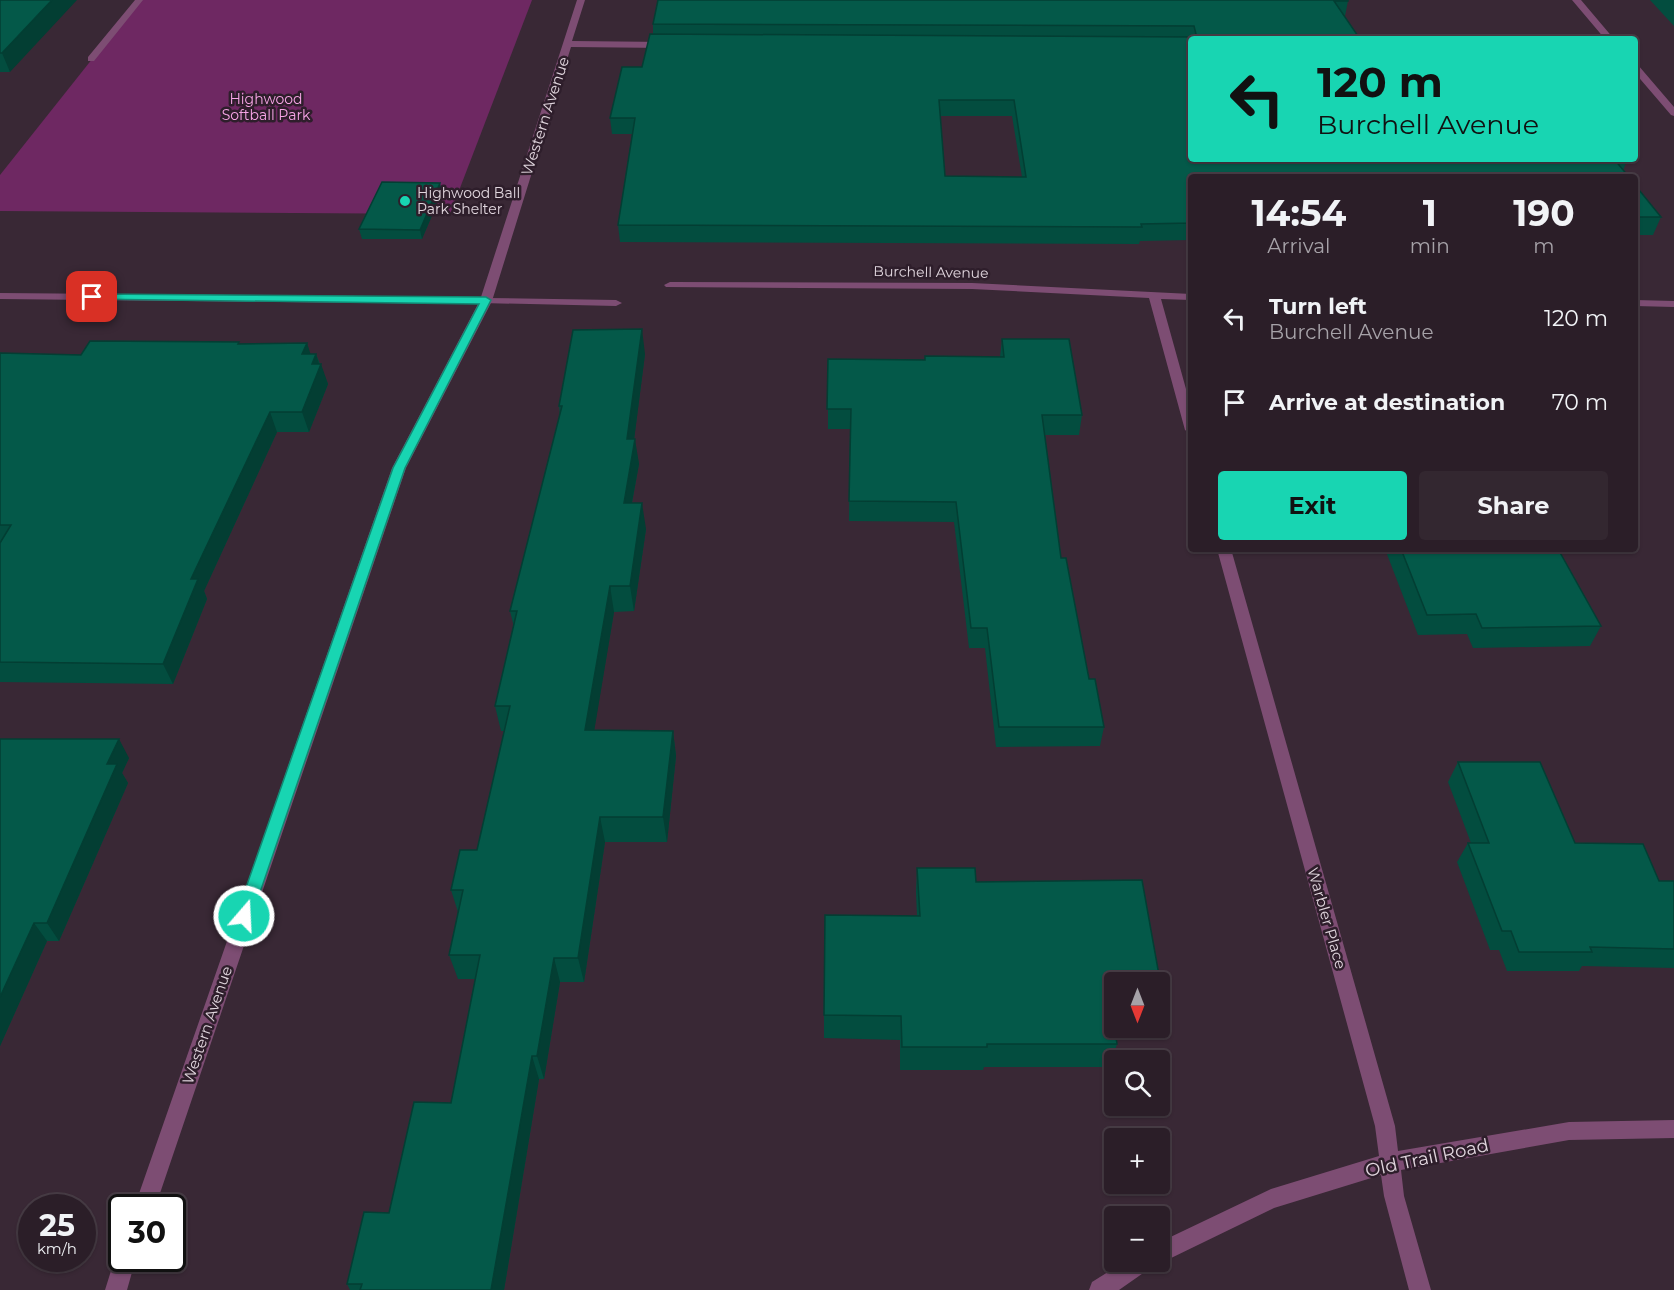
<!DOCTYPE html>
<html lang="en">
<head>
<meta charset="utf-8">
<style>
  body { margin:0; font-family:Montserrat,sans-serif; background:#332730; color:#f1f3f6; height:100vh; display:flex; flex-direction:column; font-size:22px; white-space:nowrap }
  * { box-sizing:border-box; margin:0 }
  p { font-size:20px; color:#a6a2a8 }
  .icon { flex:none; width:33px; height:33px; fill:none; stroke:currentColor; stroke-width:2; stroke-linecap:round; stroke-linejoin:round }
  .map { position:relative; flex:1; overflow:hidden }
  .side { position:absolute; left:1188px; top:174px; width:450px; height:378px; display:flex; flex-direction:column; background:#2b1e28; border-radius:6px; box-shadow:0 2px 4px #0004,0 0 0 2px #473c45 }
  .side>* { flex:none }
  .banner { position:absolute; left:1188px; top:36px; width:450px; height:126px; border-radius:6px; box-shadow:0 2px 4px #0004,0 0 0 2px #473c45; background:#18d5b2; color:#111; overflow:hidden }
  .needle { width:39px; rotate:180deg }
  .controls { position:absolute; left:1104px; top:972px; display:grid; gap:12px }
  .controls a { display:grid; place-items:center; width:66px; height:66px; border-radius:6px; background:#2b1e28; box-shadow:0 2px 4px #0004,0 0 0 2px #473c45; font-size:30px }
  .speed { position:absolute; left:18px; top:1194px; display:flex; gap:12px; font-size:30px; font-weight:700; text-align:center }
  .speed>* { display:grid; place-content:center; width:78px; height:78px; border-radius:50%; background:#2b1e28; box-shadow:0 2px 4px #0004,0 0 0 2px #473c45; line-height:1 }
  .speed small { font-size:15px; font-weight:400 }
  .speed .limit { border:3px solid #111; border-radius:9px; background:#fff; color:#111 }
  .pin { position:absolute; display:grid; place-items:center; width:51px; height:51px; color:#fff; margin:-26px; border-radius:12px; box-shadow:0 3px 9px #0006 }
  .me { position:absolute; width:66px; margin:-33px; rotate:19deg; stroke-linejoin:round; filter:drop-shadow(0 0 4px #0008) }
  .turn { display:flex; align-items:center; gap:21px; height:126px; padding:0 30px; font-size:27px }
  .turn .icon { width:78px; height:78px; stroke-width:2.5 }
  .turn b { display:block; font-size:42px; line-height:51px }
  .eta { display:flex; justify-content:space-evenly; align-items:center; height:102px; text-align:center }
  .eta b { font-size:36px; font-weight:700; line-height:42px }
  .primary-button { display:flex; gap:12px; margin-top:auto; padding:12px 30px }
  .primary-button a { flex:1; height:69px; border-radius:6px; background:#18d5b2; color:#111; font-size:24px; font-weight:700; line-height:69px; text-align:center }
  .primary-button a+a { background:#332730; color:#f1f3f6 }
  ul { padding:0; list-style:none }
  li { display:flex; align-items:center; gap:18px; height:84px; padding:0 30px }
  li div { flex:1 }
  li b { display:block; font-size:22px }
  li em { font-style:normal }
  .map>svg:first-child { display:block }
  .green { fill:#6e2862 }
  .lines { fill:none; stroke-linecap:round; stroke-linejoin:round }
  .lane { fill:#7d4d73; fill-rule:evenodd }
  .street { fill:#7d4d73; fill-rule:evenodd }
  .wall { fill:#034d3f; fill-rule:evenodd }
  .shaded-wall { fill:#033e33 }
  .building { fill:#045949; stroke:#033e33; stroke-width:1.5; fill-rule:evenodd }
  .route { fill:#18d5b2; stroke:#108a74; stroke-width:1.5 }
  .poi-dot { fill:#18d5b2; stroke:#2e1e2b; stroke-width:2 }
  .labels { text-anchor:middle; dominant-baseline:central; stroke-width:5; stroke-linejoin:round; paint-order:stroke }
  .far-park-label { font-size:14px; fill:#f7a5e6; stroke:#2e1e2b }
  .far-poi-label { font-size:14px; fill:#e1d6de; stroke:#2e1e2b; text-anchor:start }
  .far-street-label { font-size:14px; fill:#e1d6de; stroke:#2e1e2b }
  .street-label { font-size:15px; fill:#e1d6de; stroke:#2e1e2b }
  .near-street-label { font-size:18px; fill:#e1d6de; stroke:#2e1e2b }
</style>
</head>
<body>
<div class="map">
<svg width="1674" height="1290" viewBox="0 0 1674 1290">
  <rect width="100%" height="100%" fill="#392835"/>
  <path class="green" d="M139,0H532L450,214L0,211V175Z"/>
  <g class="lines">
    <path class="lane" d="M486,298L616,300L622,303L616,306L482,303L480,301Z"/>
    <path class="street" d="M135,0H143L94,61H88V57Z
      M577,0H585L572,41L667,42L671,45L667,48L571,47L492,301L406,468L155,1208H134L392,468L478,304L0,299V293L481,297Z
      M1572,0H1581L1614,39H1605Z
      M1635,64L1638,65L1674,107V116L1671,115L1635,73Z
      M670,282L972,283L1191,294V300L1161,299L1191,407V434L1185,430L1149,298L972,289L666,287L664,285Z
      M1635,300L1674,301V307L1635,306Z
      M1217,549H1231L1395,1126L1398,1151L1569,1122L1674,1120V1138L1569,1140L1401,1170L1404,1196L1431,1290H1409L1384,1196L1381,1175L1274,1208L1167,1260L1160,1264L1155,1262H1160V1242L1271,1189L1379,1156L1375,1126Z
      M122,1249V1258H136L127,1290H105L115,1258Z
      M1124,1262H1153L1149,1269L1119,1290H1089L1092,1282Z"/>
  </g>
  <path class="wall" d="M0,0L10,72H0Z
    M658,0L1348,1L1345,16L1191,159H1628L1623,170L1191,177V240L1140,241L1139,244L620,242L618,225L632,134H612L610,118L642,67L653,34V24ZM940,116H1012L1022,177L945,176Z
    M1650,0H1674V26Z
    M1635,185L1661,217L1653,235H1635Z
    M442,192L422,239H362L359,229Z
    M1002,339L1082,415L1079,435H1045L1061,558L1089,679L1104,727L1100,746L996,747L985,648H969L954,522L849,521L850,429H828V359L924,360L1000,357Z
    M307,343L310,354H316L328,384L309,432H277L204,591L207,599L173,684L0,682V353L81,355L240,344Z
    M645,354L634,439L639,464L632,503L646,529L634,611L614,612L594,730L673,731L676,756L667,842H605L584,982H560L544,1079H539L504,1290H350L347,1284L389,1213L451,1103L475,979H458L449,955L458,912L451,890L477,850L504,731H501L495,706L514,627L510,611L560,415L559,406Z
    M1385,549H1558L1601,626L1590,646L1473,648L1467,634L1418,635Z
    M0,739L129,758L122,773L128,783L59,941H47L0,1046Z
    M1458,762L1575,843L1659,881H1674V968L1582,966L1579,971H1507L1499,950H1490L1457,862L1468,843H1471L1448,782Z
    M917,868L976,882L1159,975L1157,982H1114V998H1110L1117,1044L1110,1067H984L983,1070H900V1040L824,1038V1015L917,916L916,892Z"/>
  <path class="shaded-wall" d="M52,0H77L10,72L2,53Z
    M440,183L442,192L422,239L420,230Z
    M642,329L645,354L631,464L627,439Z
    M307,343L313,362L316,354L320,367L321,364L328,384L309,432L302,412V354Z
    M270,412L277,432L204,591L207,599L173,684L163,664L191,579Z
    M635,439L639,464L627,529L624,503Z
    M642,503L646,529L634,611L630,586Z
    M610,586L614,612L590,756L585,730Z
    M673,731L676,756L667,842L663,817Z
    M119,739L129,758L122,773L128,783L59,941L47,923L107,764Z
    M600,817L605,842L584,982L578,958Z
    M34,923L47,941L0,1046V997Z
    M554,958L560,982L544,1079L537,1056Z
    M532,1056L539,1079L504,1290H491Z"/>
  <path class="building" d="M0,0H52L2,53H0Z
    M658,0H1348V1H1334L1360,39H1191V159H1614L1629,177H1191V223L1141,224L1142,227L618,225L635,118H610L622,67H642L650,34L1194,37L1196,34L1194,26L653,24ZM939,100H1014L1026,177L945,176Z
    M382,182L440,183L420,230L359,229Z
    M1635,185L1661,217H1635Z
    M642,329L627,439H635L624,503H642L630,586H610L585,730L673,731L663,817H600L578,958H554L537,1056H532L491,1290H360L362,1284H347L364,1212L389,1213L414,1102L451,1103L480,955H449L463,890H451L460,850H477L510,706H495L517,611H510L562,406H559L573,330Z
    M1002,339H1069L1082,415H1042L1061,558H1066L1089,679H1095L1104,727H999L987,628H971L956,502L849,501L851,409H827L828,359L925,360V356L1004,357Z
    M90,341L239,342L238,344L307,343L302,354H316L312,364H321L302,412H270L191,579H198L163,664L0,662V543L11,525H0V353L81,355Z
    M1401,549H1558L1601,626L1482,628L1476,614L1427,615Z
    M0,739H119L107,764H117L47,923H34L0,997Z
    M1458,762H1540L1575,843L1643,844L1659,881H1674V949L1590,947L1592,952H1519L1511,931H1502L1468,843H1489Z
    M917,868H975L976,882L1142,880L1159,975H1107L1117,1044H987V1047H902L901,1016L824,1015L825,915L920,916Z"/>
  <path class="route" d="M92,294L486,297L491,300L405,468L252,916L250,921L244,923L238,921L236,916L393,468L479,304L88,299L86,297Z"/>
  <circle class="poi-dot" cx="405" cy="201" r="6"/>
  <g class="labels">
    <g class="far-park-label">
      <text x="266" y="99">Highwood<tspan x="266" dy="16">Softball Park</tspan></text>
    </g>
    <g class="far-poi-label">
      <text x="417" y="193">Highwood Ball<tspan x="417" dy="16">Park Shelter</tspan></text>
    </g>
    <g class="far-street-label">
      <text transform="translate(931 272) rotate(1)">Burchell Avenue</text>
    </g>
    <g class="street-label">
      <text transform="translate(545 116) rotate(-72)">Western Avenue</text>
      <text transform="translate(1327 918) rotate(74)">Warbler Place</text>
      <text transform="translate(207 1025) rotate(-71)">Western Avenue</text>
    </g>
    <g class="near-street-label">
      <text transform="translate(1427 1158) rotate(-12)">Old Trail Road</text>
    </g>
  </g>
</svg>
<div class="controls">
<a><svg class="needle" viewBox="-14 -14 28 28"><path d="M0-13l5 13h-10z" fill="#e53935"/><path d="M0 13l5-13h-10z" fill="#a6a2a8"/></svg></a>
<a><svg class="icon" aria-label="search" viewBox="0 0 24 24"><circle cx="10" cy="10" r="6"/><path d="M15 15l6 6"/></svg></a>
<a>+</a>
<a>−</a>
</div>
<div class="speed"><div>25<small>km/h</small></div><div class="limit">30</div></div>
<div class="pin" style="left:92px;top:297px;background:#d93025"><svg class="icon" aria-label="arrive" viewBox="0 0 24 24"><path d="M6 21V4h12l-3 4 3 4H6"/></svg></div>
<svg class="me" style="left:244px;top:916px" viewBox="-20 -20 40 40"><circle r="17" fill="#18d5b2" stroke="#fff" stroke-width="3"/><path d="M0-11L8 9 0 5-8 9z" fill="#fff"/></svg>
<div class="banner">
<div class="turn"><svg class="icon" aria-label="left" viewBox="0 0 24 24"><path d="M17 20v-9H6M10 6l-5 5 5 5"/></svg><div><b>120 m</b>Burchell Avenue</div></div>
</div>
<section class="side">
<div class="eta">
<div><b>14:54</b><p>Arrival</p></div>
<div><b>1</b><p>min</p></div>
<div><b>190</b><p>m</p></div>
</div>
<ul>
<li><svg class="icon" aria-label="left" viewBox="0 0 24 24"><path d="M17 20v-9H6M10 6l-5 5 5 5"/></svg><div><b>Turn left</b><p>Burchell Avenue</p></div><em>120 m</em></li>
<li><svg class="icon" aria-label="arrive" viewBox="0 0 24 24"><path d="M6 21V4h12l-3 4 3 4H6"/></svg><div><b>Arrive at destination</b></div><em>70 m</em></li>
</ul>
<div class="primary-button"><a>Exit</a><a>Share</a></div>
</section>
</div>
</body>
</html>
